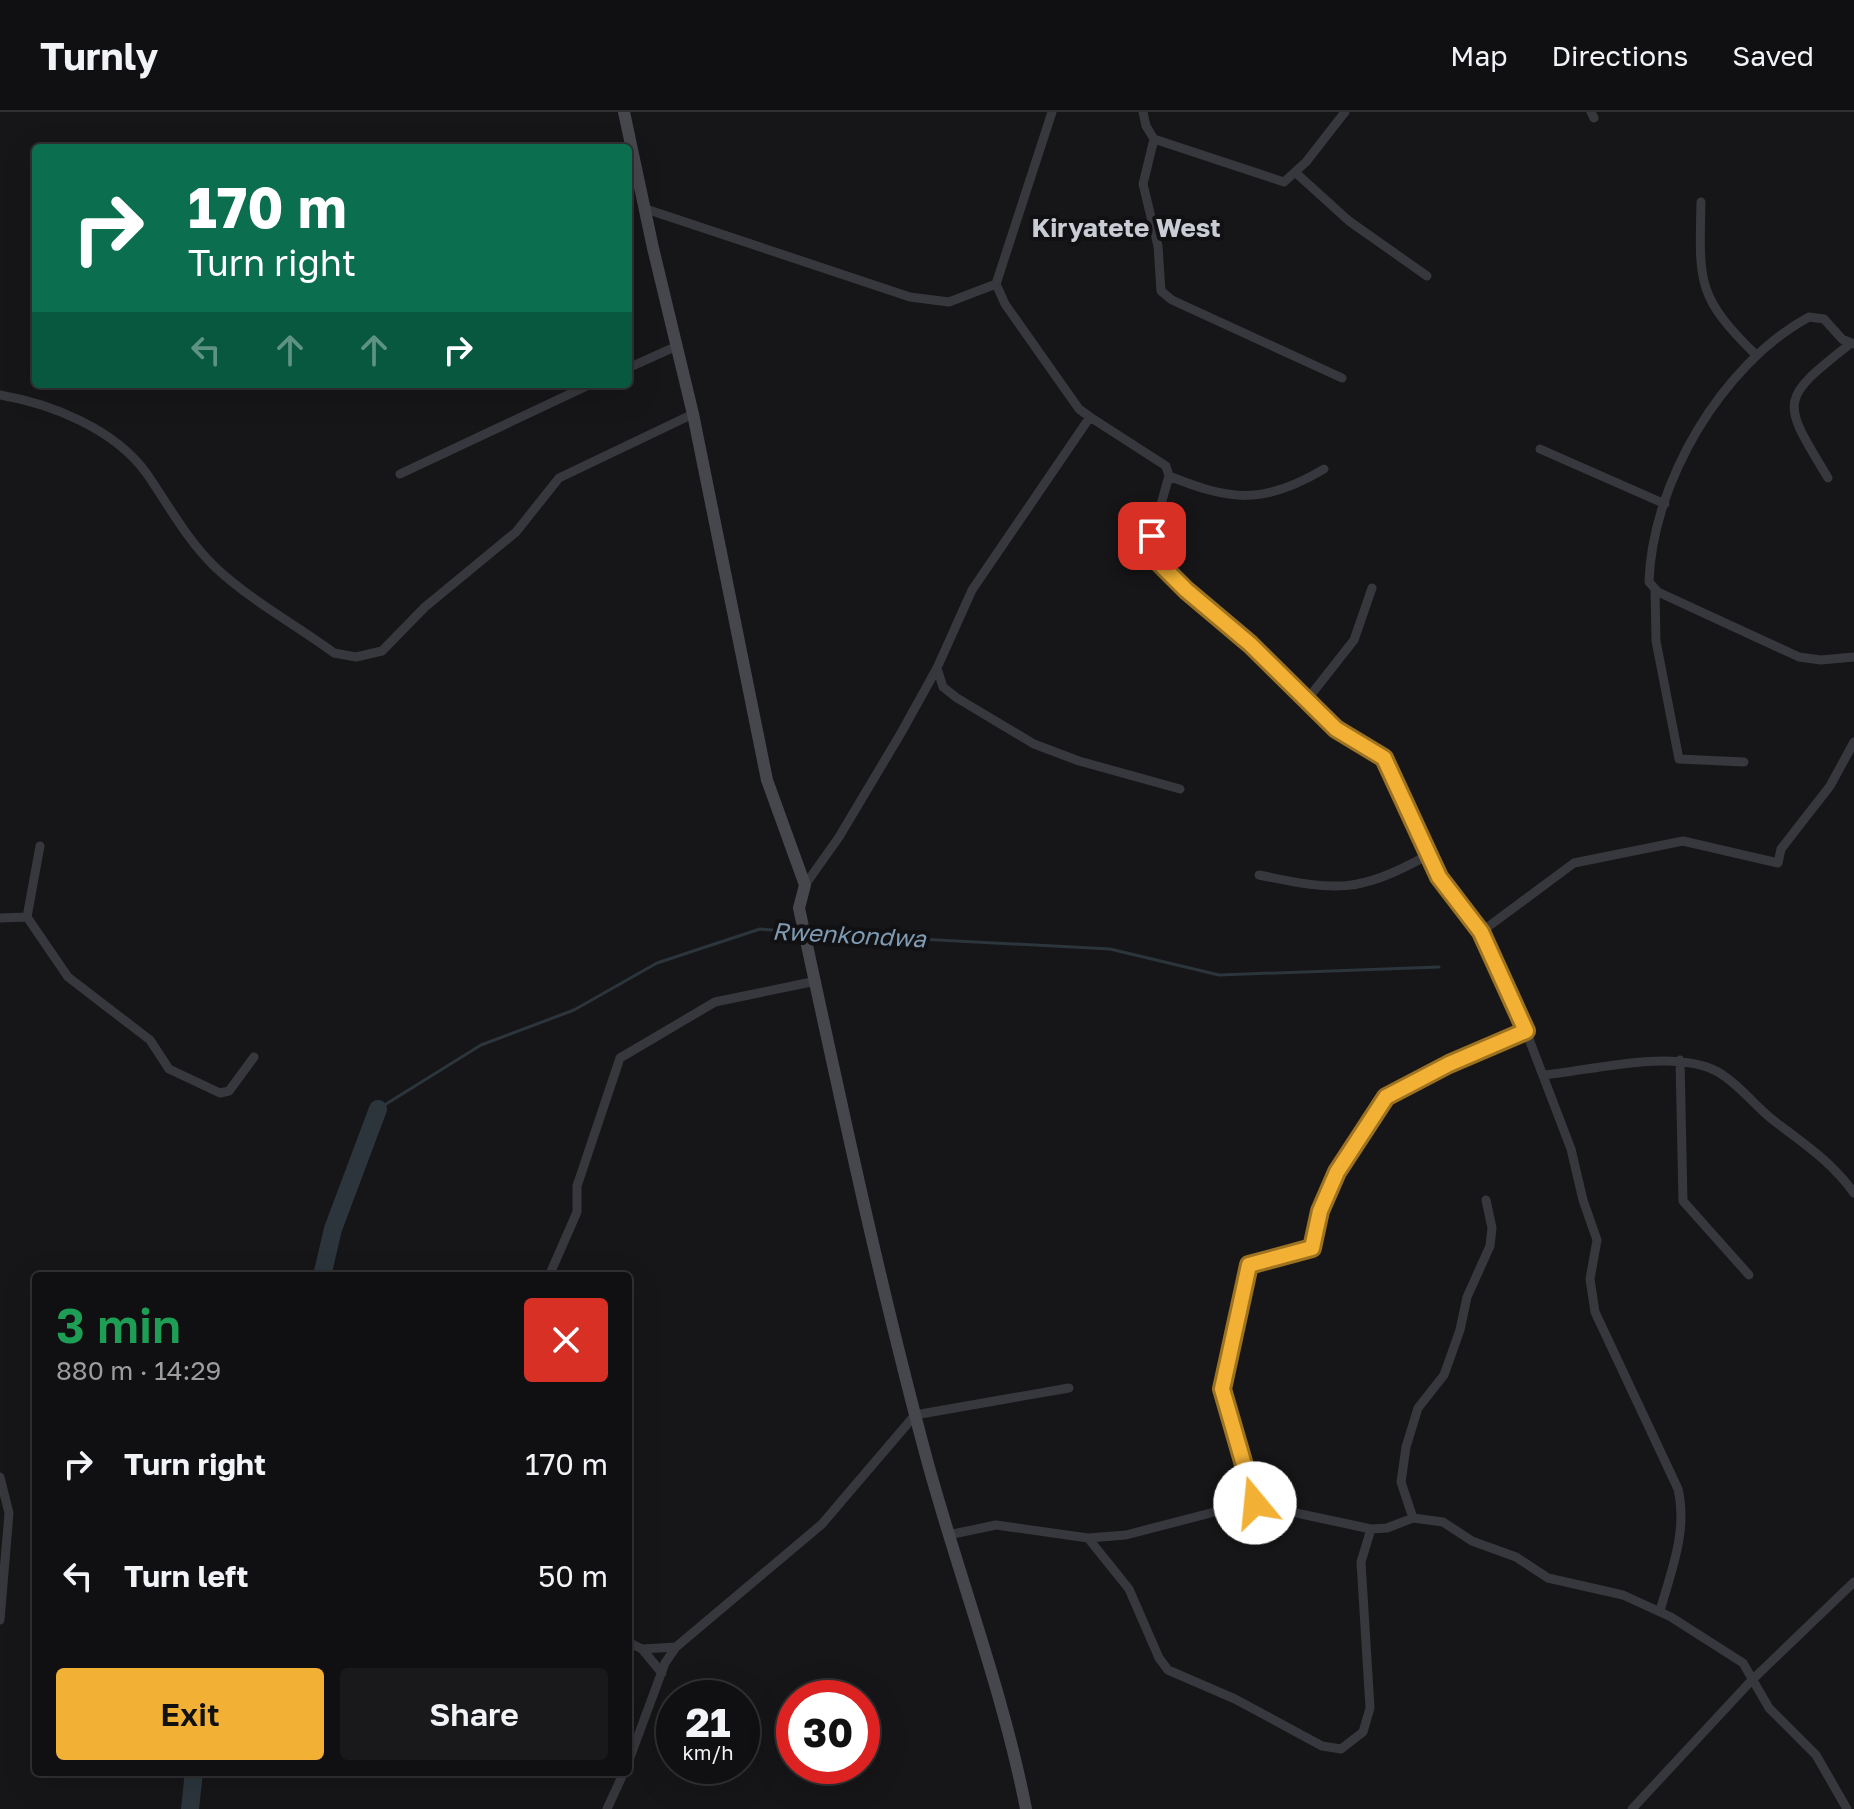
<!DOCTYPE html>
<html lang="en">
<head>
<meta charset="utf-8">
<style>
  body { margin:0; font-family:"Golos Text",sans-serif; background:#19191b; color:#f1f3f6; height:100vh; display:flex; flex-direction:column; font-size:30px; white-space:nowrap }
  * { box-sizing:border-box; margin:0 }
  p { font-size:26px; color:#9c9d9f }
  .icon { flex:none; width:44px; height:44px; fill:none; stroke:currentColor; stroke-width:2; stroke-linecap:round; stroke-linejoin:round }
  .map { position:relative; flex:1; overflow:hidden }
  .panel { position:absolute; left:32px; top:1160px; width:600px; height:504px; display:flex; flex-direction:column; background:#101012; border-radius:8px; box-shadow:0 8px 32px #0002,0 0 0 2px #303032 }
  .panel>* { flex:none }
  .guide { position:absolute; left:32px; top:32px; width:600px; height:244px; border-radius:8px; box-shadow:0 8px 32px #0002,0 0 0 2px #303032; background:#0b6e4f; color:#fff; overflow:hidden }
  .speed { position:absolute; left:656px; top:1568px; display:flex; gap:16px; font-size:40px; font-weight:700; text-align:center }
  .speed>* { display:grid; place-content:center; width:104px; height:104px; border-radius:50%; background:#101012; box-shadow:0 8px 32px #0002,0 0 0 2px #303032; line-height:1 }
  .speed small { font-size:20px; font-weight:400 }
  .speed .limit { border:12px solid #d22; background:#fff; color:#111 }
  .pin { position:absolute; display:grid; place-items:center; width:68px; height:68px; color:#fff; margin:-34px; border-radius:16px; box-shadow:0 4px 12px #0006 }
  .me { position:absolute; width:88px; margin:-44px; rotate:343deg; stroke-linejoin:round; filter:drop-shadow(0 0 6px #0008) }
  .turn { display:flex; align-items:center; gap:28px; height:168px; padding:0 24px; font-size:36px }
  .turn .icon { width:104px; height:104px; stroke-width:2.5 }
  .turn b { display:block; font-size:56px; line-height:68px }
  .lanes { display:flex; align-items:center; height:76px; padding:0 24px; background:#0003; justify-content:center; gap:40px; direction:ltr }
  .lanes .off { opacity:.35 }
  .round { display:grid; place-items:center; flex:none; width:84px; height:84px; border-radius:8px; background:#19191b }
  .summary { display:flex; align-items:center; justify-content:space-between; height:136px; padding:0 24px }
  h1 { font-size:48px; font-weight:600; line-height:60px; color:#1e9e55 }
  .button { display:flex; gap:16px; margin-top:auto; padding:16px 24px }
  .button a { flex:1; height:92px; border-radius:8px; background:#f2b134; color:#111; font-size:32px; font-weight:600; line-height:92px; text-align:center }
  .button a+a { background:#19191b; color:#f1f3f6 }
  ul { padding:0; list-style:none }
  li { display:flex; align-items:center; gap:24px; height:112px; padding:0 24px }
  li div { flex:1 }
  li b { display:block; font-size:30px }
  li em { font-style:normal }
  header { display:flex; align-items:center; gap:48px; box-sizing:border-box; height:112px; padding:0 40px; background:#101012; border-bottom:2px solid #303032 }
  header strong { font-size:38px }
  nav { display:flex; gap:44px; margin-inline-start:auto; font-size:28px }
  .map>svg:first-child { display:block }
  .lines { fill:none; stroke-linecap:round; stroke-linejoin:round }
  .stream { stroke:#2c353c; stroke-width:3 }
  .river { stroke:#2c353c; stroke-width:18 }
  .street { stroke:#37383d; stroke-width:9 }
  .secondary { stroke:#45474d; stroke-width:12 }
  .route-casing { stroke:#9d7322; stroke-width:20 }
  .route { stroke:#f2b134; stroke-width:14 }
  .labels { text-anchor:middle; dominant-baseline:central; stroke-width:8; stroke-linejoin:round; paint-order:stroke }
  .water-label { font-size:24px; font-style:italic; fill:#7f9bb3; stroke:#111113 }
  .quarter-label { font-size:26px; font-weight:bold; fill:#c9ccd4; stroke:#111113 }
</style>
</head>
<body>
<header>
<strong>Turnly</strong>
<nav><a>Map</a><a>Directions</a><a>Saved</a></nav>
</header>
<div class="map">
<svg width="1854" height="1697" viewBox="0 0 1854 1697">
  <rect width="100%" height="100%" fill="#161618"/>
  <g class="lines">
    <path class="stream" d="M806,821L1110,837L1219,863L1439,855
      M378,997L481,933L574,898L657,851L760,817L799,820"/>
    <path class="river" d="M322,1164L333,1117L378,997
      M190,1697L194,1660"/>
    <path class="street" d="M1143,0L1146,14L1154,27L1284,70L1306,50L1345,0
      M1591,0L1594,6
      M1154,27L1143,72L1158,134L1161,179L1172,188L1342,266
      M1296,61L1349,109L1427,164
      M1701,90C1699,171 1697,185 1756,243
      M646,97L910,185L949,190L996,172
      M1854,232L1842,227L1824,207L1809,205C1722,252 1652,371 1649,470L1658,480L1799,545L1821,548L1854,545
      M628,256L677,234
      M0,283C52,292 115,317 147,362C169,394 187,428 215,455C250,488 296,513 334,541L356,545L382,539L425,495L516,420L559,366L693,302
      M1090,305L1166,354L1169,364L1152,424L1160,452L1250,532L1323,606L1384,646L1439,765L1481,820L1526,919L1571,1037L1583,1088L1597,1128L1590,1167L1595,1200L1678,1377C1688,1419 1671,1459 1660,1499
      M1540,337L1665,392
      M400,362L591,272
      M1169,364C1231,389 1264,393 1324,357
      M1828,366C1782,289 1777,289 1850,232
      M1655,478L1656,529L1679,647L1744,650
      M937,556L943,575L957,586L1034,632L1079,649L1180,677
      M1306,589L1354,528L1372,476
      M40,734L27,805L68,865L150,928L169,957L220,981L229,979L254,945
      M1259,763C1337,779 1357,782 1428,743
      M805,773L839,725L901,621L937,556L972,478L1090,305L1079,297L1005,192L996,172L1052,0
      M0,806L27,805
      M1481,820L1574,751L1683,729L1778,751L1781,737L1830,674L1854,630
      M1680,948L1683,1089L1749,1163
      M1544,963C1593,958 1675,936 1718,960C1739,972 1754,993 1773,1008C1803,1031 1831,1049 1854,1081
      M549,1164L577,1100V1074L620,946L715,890L816,869
      M0,1365L9,1401L0,1508
      M1255,1391L1222,1277L1246,1157C1261,1138 1292,1148 1312,1136L1318,1121L1320,1099L1337,1060L1386,985L1449,952L1526,919
      M1413,1406L1401,1370L1406,1335L1418,1296L1444,1263L1460,1218L1467,1185L1490,1134L1492,1116L1486,1088
      M948,1423L996,1413L1088,1426L1126,1423L1249,1391L1371,1417L1387,1416L1413,1406L1443,1410L1472,1429L1516,1445L1548,1466L1623,1483L1671,1505L1743,1551L1769,1596L1816,1643L1847,1697
      M1088,1426L1129,1477L1159,1546L1168,1558L1235,1587L1322,1634L1341,1637L1363,1620L1370,1596L1361,1450L1371,1417
      M628,1530L642,1537L662,1561
      M642,1537L676,1535
      M628,1651L665,1551L676,1535L822,1412L915,1303L1069,1276
      M607,1697L624,1660
      M1632,1697L1751,1569L1854,1470"/>
    <path class="secondary" d="M624,0L653,136L693,302L767,668L805,773L799,796C839,981 878,1166 927,1348C959,1465 1003,1579 1026,1697"/>
  </g>
  <g class="lines">
    <defs>
      <path id="route" d="M1152,424L1160,452L1186,478L1250,532L1336,617L1384,646L1439,765L1481,820L1526,919L1449,952L1386,985L1337,1060L1320,1099L1312,1136L1249,1153L1222,1277L1255,1391"/>
    </defs>
    <use href="#route" class="route-casing"/>
    <use href="#route" class="route"/>
  </g>
  <g class="labels">
    <g class="water-label">
      <text transform="translate(849 822) rotate(3)">Rwenkondwa</text>
    </g>
    <g class="quarter-label">
      <text x="1126" y="115">Kiryatete West</text>
    </g>
  </g>
</svg>
<div class="speed"><div>21<small>km/h</small></div><div class="limit">30</div></div>
<div class="pin" style="left:1152px;top:424px;background:#d93025"><svg class="icon" aria-label="arrive" viewBox="0 0 24 24"><path d="M6 21V4h12l-3 4 3 4H6"/></svg></div>
<svg class="me" style="left:1255px;top:1391px" viewBox="-20 -20 40 40"><circle r="19" fill="#fff"/><path d="M0-13L10 11 0 6-10 11z" fill="#f2b134"/></svg>
<div class="guide">
<div class="turn"><svg class="icon" aria-label="right" viewBox="0 0 24 24"><path d="M7 20v-9h11M14 6l5 5-5 5"/></svg><div><b>170 m</b>Turn right</div></div>
<div class="lanes"><svg class="icon off" aria-label="left" viewBox="0 0 24 24"><path d="M17 20v-9H6M10 6l-5 5 5 5"/></svg><svg class="icon off" aria-label="ahead" viewBox="0 0 24 24"><path d="M12 20V5M6 11l6-6 6 6"/></svg><svg class="icon off" aria-label="ahead" viewBox="0 0 24 24"><path d="M12 20V5M6 11l6-6 6 6"/></svg><svg class="icon" aria-label="right" viewBox="0 0 24 24"><path d="M7 20v-9h11M14 6l5 5-5 5"/></svg></div>
</div>
<section class="panel">
<div class="summary"><div><h1>3 min</h1><p>880 m · 14:29</p></div><a class="round" style="background:#d93025;color:#fff"><svg class="icon" aria-label="close" viewBox="0 0 24 24"><path d="M6 6l12 12M18 6L6 18"/></svg></a></div>
<ul>
<li><svg class="icon" aria-label="right" viewBox="0 0 24 24"><path d="M7 20v-9h11M14 6l5 5-5 5"/></svg><div><b>Turn right</b></div><em>170 m</em></li>
<li><svg class="icon" aria-label="left" viewBox="0 0 24 24"><path d="M17 20v-9H6M10 6l-5 5 5 5"/></svg><div><b>Turn left</b></div><em>50 m</em></li>
</ul>
<div class="button"><a>Exit</a><a>Share</a></div>
</section>
</div>
</body>
</html>
